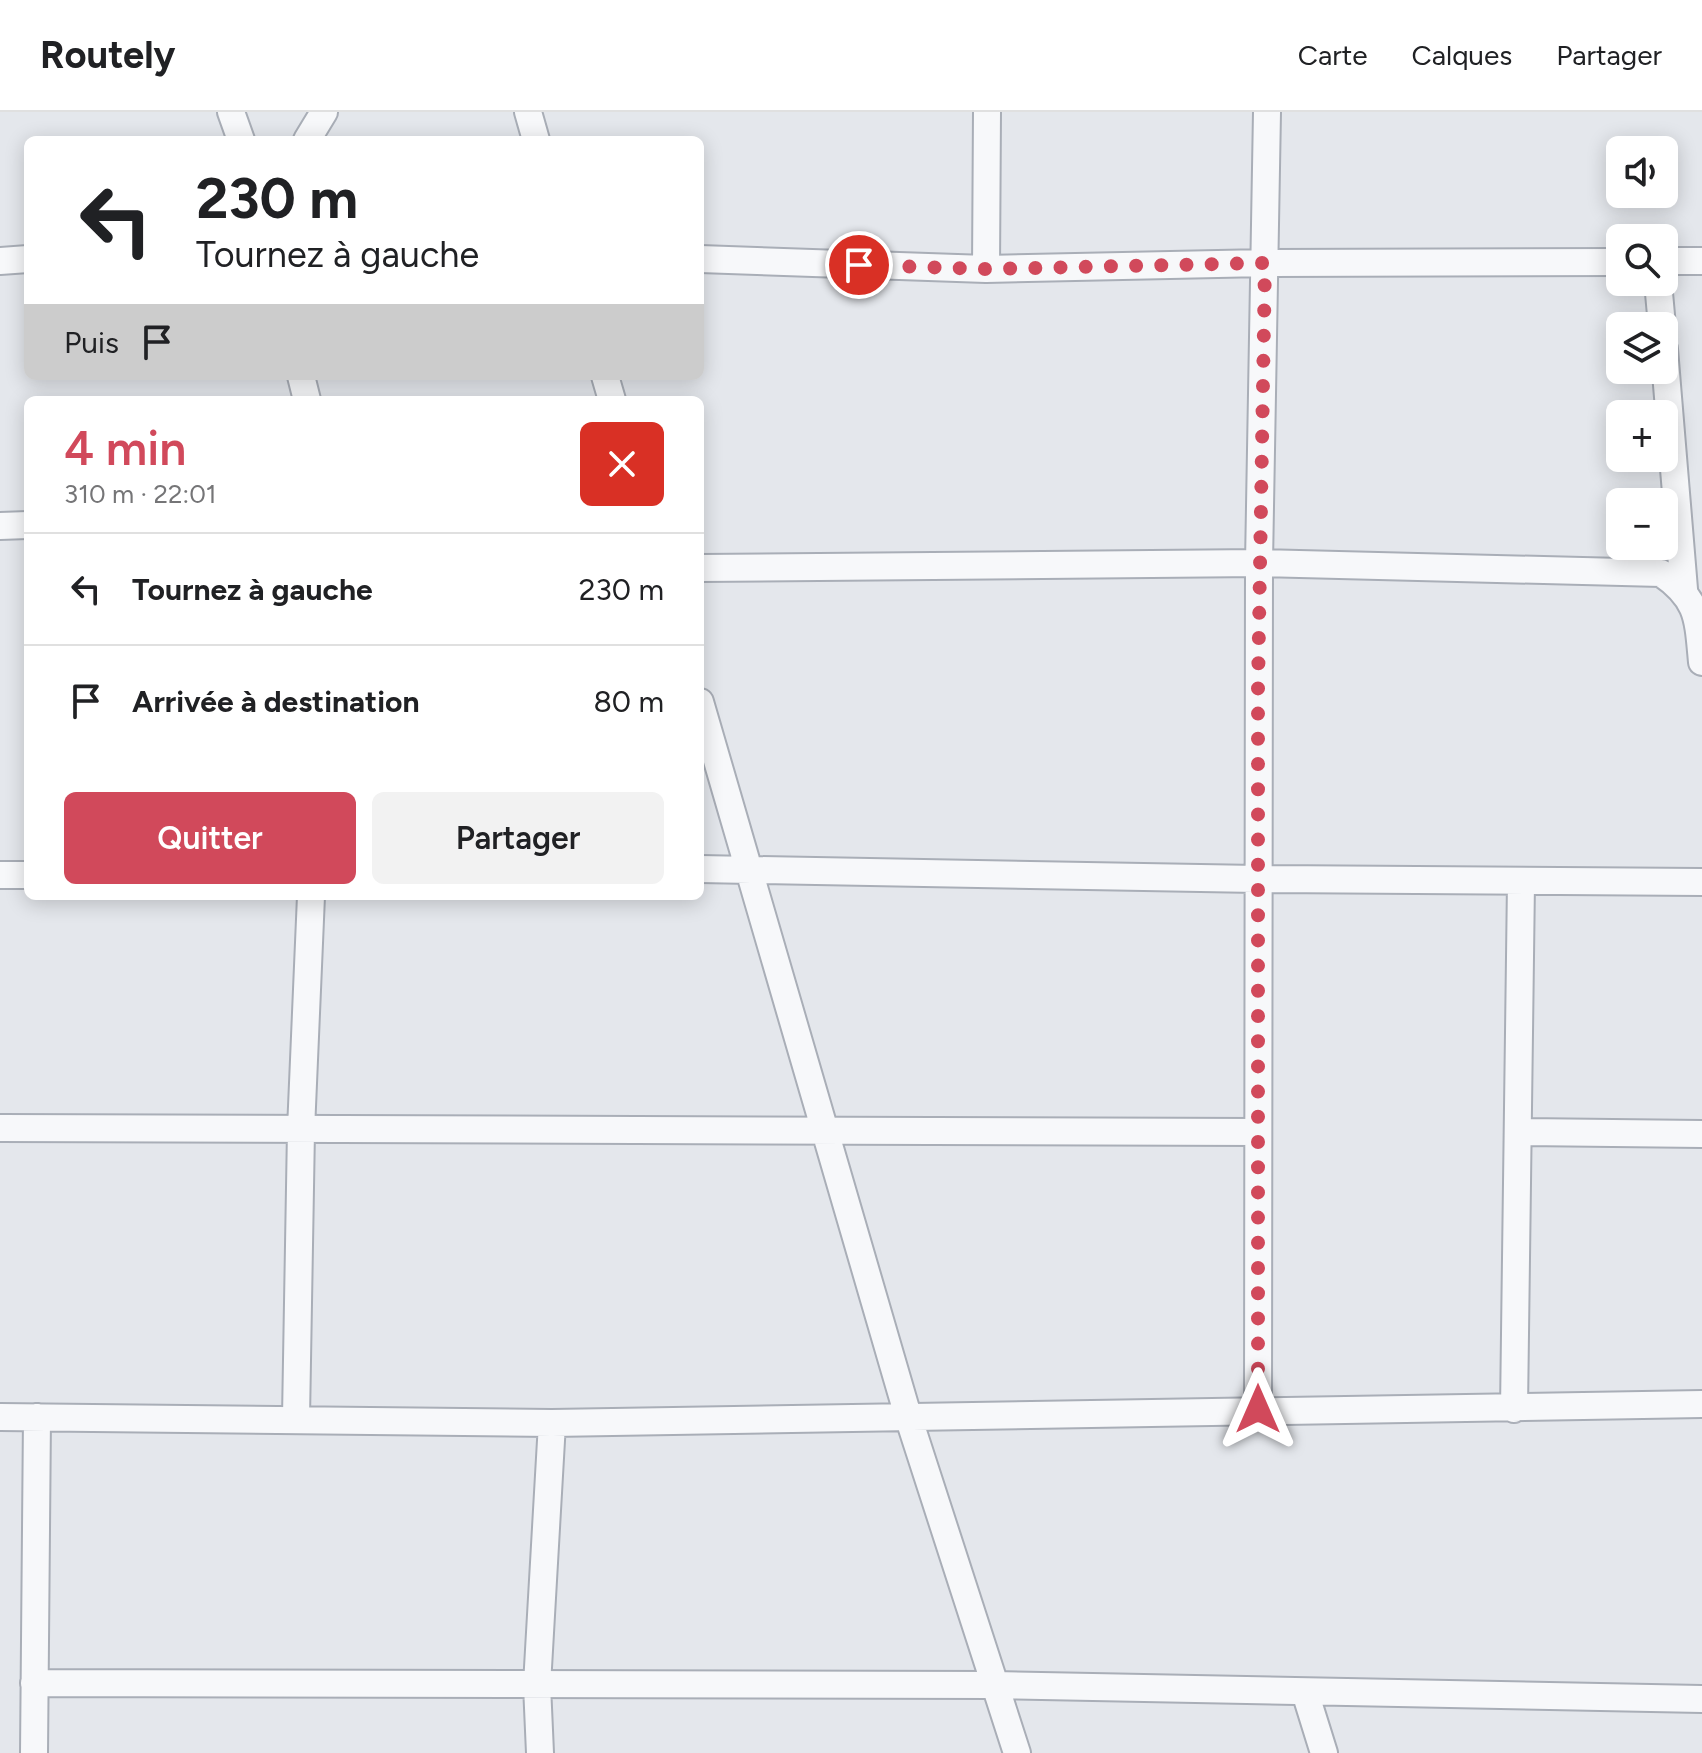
<!DOCTYPE html>
<html lang="fr">
<head>
<meta charset="utf-8">
<style>
  body { margin:0; font-family:Figtree,sans-serif; background:#f2f2f2; color:#202124; height:100vh; display:flex; flex-direction:column; font-size:30px; white-space:nowrap }
  * { box-sizing:border-box; margin:0 }
  p { font-size:26px; color:#757577 }
  .icon { flex:none; width:44px; height:44px; fill:none; stroke:currentColor; stroke-width:2; stroke-linecap:round; stroke-linejoin:round }
  .map { position:relative; flex:1; overflow:hidden }
  .sheet { position:absolute; left:24px; top:284px; width:680px; height:504px; display:flex; flex-direction:column; background:#fff; border-radius:12px; box-shadow:0 4px 20px #0003 }
  .sheet>* { flex:none }
  .banner { position:absolute; left:24px; top:24px; width:680px; height:244px; border-radius:12px; box-shadow:0 4px 20px #0003; background:#fff; color:#202124; overflow:hidden }
  .tools { position:absolute; left:1606px; top:24px; display:grid; gap:16px }
  .tools a { display:grid; place-items:center; width:72px; height:72px; border-radius:12px; background:#fff; box-shadow:0 4px 20px #0003; font-size:40px }
  .pin { position:absolute; display:grid; place-items:center; width:68px; height:68px; color:#fff; margin:-34px; border:4px solid #fff; border-radius:50%; box-shadow:0 2px 8px #0007 }
  .me { position:absolute; width:88px; margin:-44px; rotate:0deg; stroke-linejoin:round; filter:drop-shadow(0 0 6px #0008) }
  .turn { display:flex; align-items:center; gap:28px; height:168px; padding:0 40px; font-size:36px }
  .turn .icon { width:104px; height:104px; stroke-width:2.5 }
  .turn b { display:block; font-size:56px; line-height:68px }
  .then { display:flex; align-items:center; height:76px; padding:0 40px; background:#0003; gap:16px; font-size:30px }
  .round { display:grid; place-items:center; flex:none; width:84px; height:84px; border-radius:12px; background:#f2f2f2 }
  .headline { display:flex; align-items:center; justify-content:space-between; height:136px; padding:0 40px }
  h1 { font-size:48px; font-weight:600; line-height:60px; color:#d1495b }
  .button { display:flex; gap:16px; margin-top:auto; padding:16px 40px }
  .button a { flex:1; height:92px; border-radius:12px; background:#d1495b; color:#fff; font-size:32px; font-weight:600; line-height:92px; text-align:center }
  .button a+a { background:#f2f2f2; color:#202124 }
  ul { padding:0; list-style:none }
  li { display:flex; align-items:center; gap:24px; height:112px; padding:0 40px; border-top:2px solid #e0e0e0 }
  li div { flex:1 }
  li b { display:block; font-size:30px }
  li em { font-style:normal }
  header { display:flex; align-items:center; gap:48px; box-sizing:border-box; height:112px; padding:0 40px; background:#fff; border-bottom:2px solid #e0e0e0 }
  header strong { font-size:38px }
  nav { display:flex; gap:44px; margin-inline-start:auto; font-size:28px }
  .map>svg:first-child { display:block }
  .lines { fill:none; stroke-linecap:round; stroke-linejoin:round }
  .street-casing { stroke:#a9aeb7; stroke-width:30 }
  .street { stroke:#f7f8fa; stroke-width:26 }
  .route { stroke:#d1495b; stroke-width:14; stroke-dasharray:0 25.2 }
</style>
</head>
<body>
<header>
<strong>Routely</strong>
<nav><a>Carte</a><a>Calques</a><a>Partager</a></nav>
</header>
<div class="map">
<svg width="1702" height="1641" viewBox="0 0 1702 1641">
  <rect width="100%" height="100%" fill="#e4e7ec"/>
  <g class="lines">
    <defs>
      <path id="street" d="M231,0L241,28
        M528,0L536,28
        M307,28L324,0
        M700,147L986,157L1265,151L1620,150
        M0,149L28,147
        M1664,149H1702
        M986,157L987,0
        M1658,170L1662,214
        M1664,237L1684,477
        M301,264L307,288
        M605,264L612,288
        M0,414L28,413
        M700,456L1259,451L1661,461C1699,487 1698,507 1702,550
        M700,590L908,1304L1017,1641
        M700,757L1257,767L1702,770
        M0,763H28
        M0,1016L1258,1020
        M1518,1020L1702,1022
        M1258,1297L1259,451L1267,0
        M1514,1297L1521,770
        M0,1305L552,1311L1702,1292
        M296,1306L301,1018L311,784
        M34,1571L995,1573L1702,1587
        M1305,1580L1324,1641
        M34,1641L37,1305
        M540,1641L537,1573L552,1311"/>
    </defs>
    <use href="#street" class="street-casing"/>
    <use href="#street" class="street"/>
  </g>
  <g class="lines">
    <path class="route" d="M859,153L986,157L1265,151L1258,577V1297"/>
  </g>
</svg>
<div class="tools">
<a><svg class="icon" aria-label="sound" viewBox="0 0 24 24"><path d="M4 9h4l5-4v14l-5-4H4zM17 9q2 3 0 6"/></svg></a>
<a><svg class="icon" aria-label="search" viewBox="0 0 24 24"><circle cx="10" cy="10" r="6"/><path d="M15 15l6 6"/></svg></a>
<a><svg class="icon" aria-label="layers" viewBox="0 0 24 24"><path d="M12 4l9 5-9 5-9-5zM3 14l9 5 9-5"/></svg></a>
<a>+</a>
<a>−</a>
</div>
<div class="pin" style="left:859px;top:153px;background:#d93025"><svg class="icon" aria-label="arrive" viewBox="0 0 24 24"><path d="M6 21V4h12l-3 4 3 4H6"/></svg></div>
<svg class="me" style="left:1258px;top:1297px" viewBox="-20 -20 40 40"><path d="M0-17L14 15 0 8-14 15z" fill="#d1495b" stroke="#fff" stroke-width="4"/></svg>
<div class="banner">
<div class="turn"><svg class="icon" aria-label="left" viewBox="0 0 24 24"><path d="M17 20v-9H6M10 6l-5 5 5 5"/></svg><div><b>230 m</b>Tournez à gauche</div></div>
<div class="then">Puis<svg class="icon" aria-label="arrive" viewBox="0 0 24 24"><path d="M6 21V4h12l-3 4 3 4H6"/></svg></div>
</div>
<section class="sheet">
<div class="headline"><div><h1>4 min</h1><p>310 m · 22:01</p></div><a class="round" style="background:#d93025;color:#fff"><svg class="icon" aria-label="close" viewBox="0 0 24 24"><path d="M6 6l12 12M18 6L6 18"/></svg></a></div>
<ul>
<li><svg class="icon" aria-label="left" viewBox="0 0 24 24"><path d="M17 20v-9H6M10 6l-5 5 5 5"/></svg><div><b>Tournez à gauche</b></div><em>230 m</em></li>
<li><svg class="icon" aria-label="arrive" viewBox="0 0 24 24"><path d="M6 21V4h12l-3 4 3 4H6"/></svg><div><b>Arrivée à destination</b></div><em>80 m</em></li>
</ul>
<div class="button"><a>Quitter</a><a>Partager</a></div>
</section>
</div>
</body>
</html>
